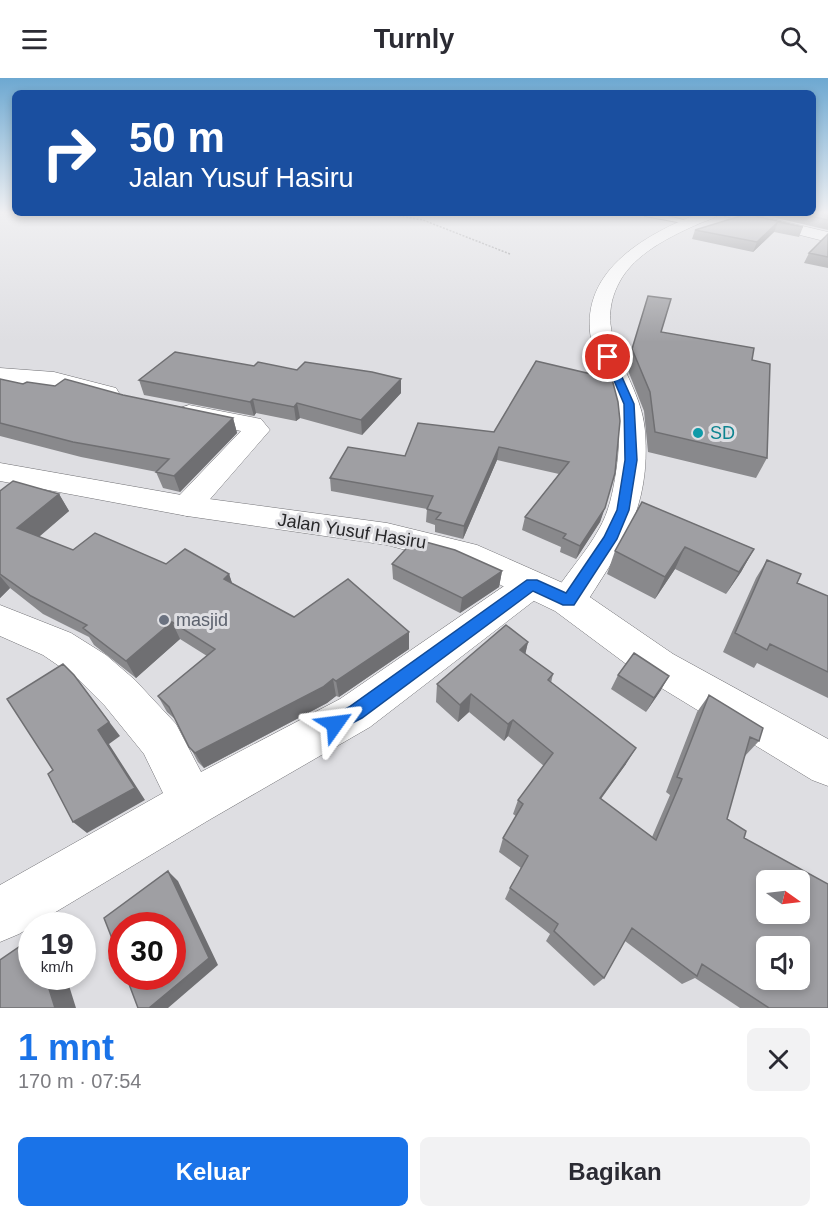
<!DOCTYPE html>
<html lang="id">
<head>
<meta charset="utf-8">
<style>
  body { margin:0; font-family:Arial,sans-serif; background:#f2f2f3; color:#2b2b33; height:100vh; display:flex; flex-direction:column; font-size:22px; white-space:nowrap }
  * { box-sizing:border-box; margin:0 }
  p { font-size:20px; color:#7c7c81 }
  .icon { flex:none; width:33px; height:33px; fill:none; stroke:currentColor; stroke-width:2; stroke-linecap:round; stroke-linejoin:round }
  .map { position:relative; height:930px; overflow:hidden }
  .panel { display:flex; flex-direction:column; background:#fff; flex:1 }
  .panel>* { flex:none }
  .banner { position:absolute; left:12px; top:12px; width:804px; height:126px; border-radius:9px; box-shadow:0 3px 9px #0003; background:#1a4fa0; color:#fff; overflow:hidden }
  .needle { width:39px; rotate:104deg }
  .buttons { position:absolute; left:756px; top:792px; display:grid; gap:12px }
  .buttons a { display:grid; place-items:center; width:54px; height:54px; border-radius:9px; background:#fff; box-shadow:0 3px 9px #0003; font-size:30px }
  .speed { position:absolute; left:18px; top:834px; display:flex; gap:12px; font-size:30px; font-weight:700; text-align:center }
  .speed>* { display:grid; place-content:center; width:78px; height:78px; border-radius:50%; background:#fff; box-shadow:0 3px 9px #0003; line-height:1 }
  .speed small { font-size:15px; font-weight:400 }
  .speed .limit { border:9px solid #d22; background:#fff; color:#111 }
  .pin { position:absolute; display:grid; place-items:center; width:51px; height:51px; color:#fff; margin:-26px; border:3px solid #fff; border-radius:50%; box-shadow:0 2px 6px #0007 }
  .me { position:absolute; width:66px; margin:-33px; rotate:59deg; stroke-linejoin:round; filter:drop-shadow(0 0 4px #0008) }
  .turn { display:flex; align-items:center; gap:21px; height:126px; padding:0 18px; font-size:27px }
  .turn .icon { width:78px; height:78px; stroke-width:2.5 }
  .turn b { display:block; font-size:42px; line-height:51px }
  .round { display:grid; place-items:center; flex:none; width:63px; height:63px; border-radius:9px; background:#f2f2f3 }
  .summary { display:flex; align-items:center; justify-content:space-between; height:102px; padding:0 18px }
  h1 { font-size:36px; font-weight:800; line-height:45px; color:#1a73e8 }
  .button { display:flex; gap:12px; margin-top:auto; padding:12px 18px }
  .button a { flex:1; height:69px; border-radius:9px; background:#1a73e8; color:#fff; font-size:24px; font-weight:800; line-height:69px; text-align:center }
  .button a+a { background:#f2f2f3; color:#2b2b33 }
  header { display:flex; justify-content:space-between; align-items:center; height:78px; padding:0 18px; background:#fff; font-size:27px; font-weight:800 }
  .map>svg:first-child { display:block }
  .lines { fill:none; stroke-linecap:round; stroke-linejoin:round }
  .service-casing { stroke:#717175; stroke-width:2 }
  .minor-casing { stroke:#717175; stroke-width:1 }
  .secondary-casing { stroke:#717175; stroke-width:1 }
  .path { stroke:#808083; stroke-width:1.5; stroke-dasharray:2 1.5; stroke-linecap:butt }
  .service { fill:#fff; fill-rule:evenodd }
  .minor { fill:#fff; fill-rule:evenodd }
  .secondary { fill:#fff; fill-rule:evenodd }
  .wall { fill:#89898c }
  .shaded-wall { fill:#6f6f72 }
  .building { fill:#9f9fa3; stroke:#6f6f72; stroke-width:1.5; fill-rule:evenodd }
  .route { fill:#1a73e8; stroke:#114b97; stroke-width:1.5 }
  .culture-dot { fill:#0f9aa8; stroke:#dedee2; stroke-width:2 }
  .worship-dot { fill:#6b7280; stroke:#dedee2; stroke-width:2 }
  .labels { text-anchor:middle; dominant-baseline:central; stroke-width:6; stroke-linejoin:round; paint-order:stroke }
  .culture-label { font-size:18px; fill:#0d838f; stroke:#dedee2; text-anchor:start }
  .street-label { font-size:18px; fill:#28282a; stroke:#dedee2 }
  .worship-label { font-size:18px; fill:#5b616d; stroke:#dedee2; text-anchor:start }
</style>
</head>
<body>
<header><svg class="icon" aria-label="menu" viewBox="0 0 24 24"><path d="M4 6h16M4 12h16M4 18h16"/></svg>Turnly<svg class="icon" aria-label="search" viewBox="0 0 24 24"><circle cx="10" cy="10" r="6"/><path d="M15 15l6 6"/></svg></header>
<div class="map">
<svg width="828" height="930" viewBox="0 0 828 930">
  <rect width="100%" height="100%" fill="#dedee2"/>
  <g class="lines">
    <defs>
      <path id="service" d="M645,135H655L692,144L688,146L645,138Z"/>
      <path id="minor" d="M700,135H720C715,141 704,143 696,147C669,159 635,176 620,203C589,259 641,299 645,353C651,432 621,470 581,533L568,537L555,533L550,523C564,497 585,477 599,451C609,434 613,414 616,394C620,369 621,342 612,317C606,300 596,284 592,266C576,195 643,157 700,135Z
        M722,135H747L828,154V164L724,138Z
        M0,290L54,294L116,310L119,315L116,320L107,322L54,308L0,304Z
        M189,327L261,341L270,352L198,435L187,438L176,435L172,428L176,421L241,353L180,340L176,335L180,330Z
        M532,493L544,497L550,506L544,515L370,649L209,742L19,856L0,864V807L163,715L144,676L105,628L78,601L43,577L0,558V527L71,555L106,577L135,602L176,646L201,694L340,621L520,497Z"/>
      <path id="secondary" d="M0,385L187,418L387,445L477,467L581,513L673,576L828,661V708L812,702L645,600L555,533L455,485L387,467L187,438L0,403Z"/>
    </defs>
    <use href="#service" class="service-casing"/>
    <use href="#minor" class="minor-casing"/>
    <use href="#secondary" class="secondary-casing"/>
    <path class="path" d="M382,135L423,142L510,176"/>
    <use href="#service" class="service"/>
    <use href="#minor" class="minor"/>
    <use href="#secondary" class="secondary"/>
  </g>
  <path class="wall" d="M828,134V152L768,138V135H813Z
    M747,136L803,149L799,159L774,154L753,174L692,161L695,152Z
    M828,156V190L804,185L809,175Z
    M661,254L752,282L767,380L756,400L648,374L644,333L627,290L632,271Z
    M0,301L23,306L55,308L123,317L233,340L237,355L180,414L163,410L156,394H157L81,379L0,358Z
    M139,302L401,315L362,357L300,340L296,343L256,335L254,338L144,317Z
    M418,345L615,395L600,444L576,481L560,474L561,469L522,452L525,439L559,396L497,382L463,461L435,454V447L426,444L427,431L331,413L330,400L405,378Z
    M0,413L59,416L69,433L39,459L73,472L166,486L229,496L232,505L294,539L409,571L339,619L336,618L327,625L204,690L198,684L176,642L167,634L158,618L207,578L180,561L136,600L94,567L89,559L43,536L10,510L0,520Z
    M642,424L754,471L741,494L726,516L675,491L655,521L607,496L615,473Z
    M767,482L797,505L828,518V620L757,585L754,590L723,574L756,500Z
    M392,486L502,493L499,509L460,535L393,501Z
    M528,564L525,576L553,596L551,605L626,686L601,721L652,759L670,717L666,714L697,634L709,617L759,663L744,679L727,741L744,760L828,930H740L695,900L682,906L625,863L604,900L594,908L546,863L550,856L505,821L510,810L521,790L499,774L503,760L516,738L513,736L518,722L544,688L508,658L504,663L469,634L458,644L436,624L437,606Z
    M618,597L661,612L646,634L611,611Z"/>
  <path class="shaded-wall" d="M778,144L774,154L753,174L757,164Z
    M401,301V315L362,357L361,342Z
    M253,321L256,335L254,338L250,324Z
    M297,325L300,340L296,343L294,329Z
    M233,340L237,355L180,414L174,398Z
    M499,369L497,382L463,461L464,448Z
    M59,416L69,433L29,467L17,450Z
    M605,430L600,444L576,481L580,468Z
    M685,469L675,491L655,521L665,499Z
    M754,471L741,494L726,516L739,494Z
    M502,493L499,509L460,535L462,520Z
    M229,496L235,514L224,501Z
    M0,498L10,510L0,520Z
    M172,544L180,561L136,600L126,583Z
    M409,554V571L339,619L336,603Z
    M528,564L524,582L520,572Z
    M74,597L120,658L109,666L145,722L87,755L73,744Z
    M669,598L661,612L646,634L654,620Z
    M333,601L336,618L327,625L204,690L195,675Z
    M471,616L469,634L458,644L460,627Z
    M513,642L508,658L504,663L508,646Z
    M636,670L626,686L591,734L600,720Z
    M168,793L178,803L218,887L168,930H149Z
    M45,898H66L76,930H55Z"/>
  <path class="building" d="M813,134H828V142L797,135H813Z
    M747,136L803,149L778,144L757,164L695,152Z
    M828,156V179L809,175Z
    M648,218L671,221L661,254L754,270L752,282L770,286L767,380L655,354L650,314L632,271Z
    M175,274L254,288L258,284L297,292L305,284L372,294L401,301L361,342L297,325L294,329L253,321L250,324L139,302Z
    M536,283L612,301L618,324L620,343L615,395L605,430L580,468L563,460L566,456L525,439L569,384L499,369L464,448L436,441L441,435L427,431L433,418L330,400L348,369L405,378L418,345L494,354Z
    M0,301L23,306L27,304L55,308L65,301L123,317L233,340L174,398L156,394L169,381L73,364L0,345Z
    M13,403L59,416L17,450L73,472L95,455L166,486L185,471L229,496L224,501L294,539L348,501L409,554L336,603L333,601L323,609L195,675L189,669L169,629L158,618L215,571L172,544L126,583L83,550L87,547L31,518L0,496V413Z
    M642,424L754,471L739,494L685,469L665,499L615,473Z
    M415,461L455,472L502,493L462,520L392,486Z
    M767,482L801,496L797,505L828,518V594L770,566L767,572L735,555Z
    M506,547L528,564L520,572L553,596L548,602L636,670L600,720L656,762L682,701L677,699L709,617L763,650L759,663L750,659L727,741L746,753L744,760L828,806V930H769L702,886L697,898L632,850L604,900L554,853L558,846L510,810L528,778L503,760L523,726L518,722L553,675L513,642L508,646L471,616L460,627L437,606ZM766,802H800V836H766ZM766,868H800V902H766Z
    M634,575L669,598L654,620L618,597Z
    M63,586L74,597L109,644L98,652L135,710L73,744L48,696L53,692L7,621Z
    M168,793L209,880L149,930H138L126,898H172V848H122V886L104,840Z
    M32,860V898H45L55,930H0V882Z"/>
  <linearGradient id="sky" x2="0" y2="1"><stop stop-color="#6da8d1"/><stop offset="0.51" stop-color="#f0f0f2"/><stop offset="1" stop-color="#f0f0f2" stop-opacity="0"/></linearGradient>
  <rect width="828" height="264" fill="url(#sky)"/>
  <path class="route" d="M605,277L613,279L634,326L637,382L629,432L617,461L574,527H563L533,513L362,640L335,654L329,652L326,646L329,640L349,629L527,502H537L566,515L604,459L617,432L625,382L624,326L604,279Z"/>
  <circle class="culture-dot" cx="698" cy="355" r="6"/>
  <circle class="worship-dot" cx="164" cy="542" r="6"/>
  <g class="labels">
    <g class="culture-label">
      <text x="710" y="355">SD</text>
    </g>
    <g class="street-label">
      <text transform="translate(352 453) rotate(9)">Jalan Yusuf Hasiru</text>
    </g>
    <g class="worship-label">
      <text x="176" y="542">masjid</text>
    </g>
  </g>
</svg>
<div class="buttons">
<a><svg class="needle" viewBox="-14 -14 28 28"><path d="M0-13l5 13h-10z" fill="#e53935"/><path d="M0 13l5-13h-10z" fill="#7c7c81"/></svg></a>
<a><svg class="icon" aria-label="sound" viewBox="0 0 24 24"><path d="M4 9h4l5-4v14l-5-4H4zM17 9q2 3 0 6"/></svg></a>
</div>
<div class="speed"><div>19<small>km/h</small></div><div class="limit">30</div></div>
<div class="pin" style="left:608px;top:279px;background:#d93025"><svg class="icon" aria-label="arrive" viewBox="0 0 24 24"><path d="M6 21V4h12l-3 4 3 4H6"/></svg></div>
<svg class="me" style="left:335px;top:646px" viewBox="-20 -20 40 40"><path d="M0-17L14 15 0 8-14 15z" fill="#1a73e8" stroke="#fff" stroke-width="4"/></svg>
<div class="banner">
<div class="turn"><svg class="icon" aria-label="right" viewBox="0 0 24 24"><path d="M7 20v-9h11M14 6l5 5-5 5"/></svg><div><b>50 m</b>Jalan Yusuf Hasiru</div></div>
</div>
</div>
<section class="panel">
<div class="summary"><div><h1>1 mnt</h1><p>170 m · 07:54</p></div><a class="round"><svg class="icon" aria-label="close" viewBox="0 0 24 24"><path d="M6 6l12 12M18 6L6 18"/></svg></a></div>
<div class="button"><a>Keluar</a><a>Bagikan</a></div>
</section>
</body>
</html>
